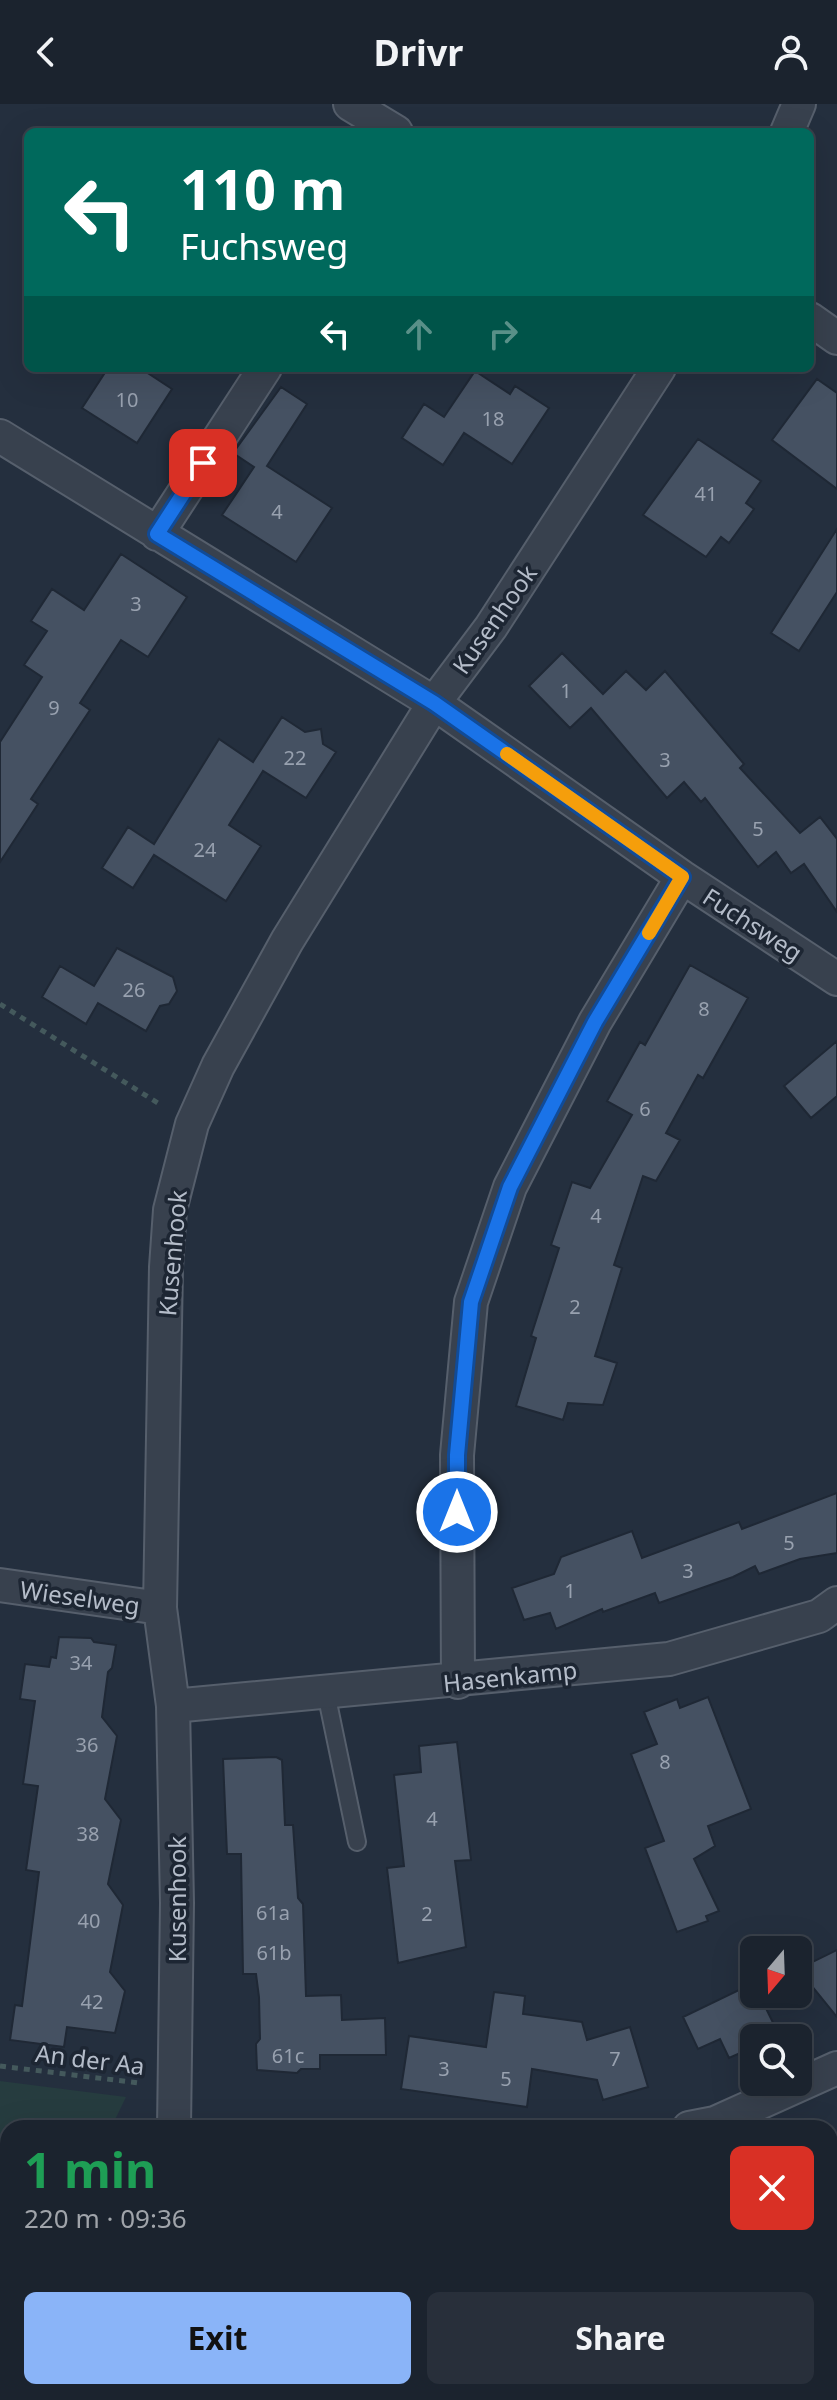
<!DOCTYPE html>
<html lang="en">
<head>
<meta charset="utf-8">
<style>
  body { margin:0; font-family:"Noto Sans",sans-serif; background:#282f3a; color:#f1f3f6; height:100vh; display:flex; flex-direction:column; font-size:30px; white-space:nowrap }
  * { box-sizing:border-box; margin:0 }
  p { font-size:26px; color:#a0a4aa }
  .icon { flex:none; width:44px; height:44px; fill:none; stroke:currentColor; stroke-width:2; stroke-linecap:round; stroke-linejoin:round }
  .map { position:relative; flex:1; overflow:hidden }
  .sheet { position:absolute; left:0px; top:2016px; width:838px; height:280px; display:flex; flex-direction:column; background:#1b232e; border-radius:24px 24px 0 0; box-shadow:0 8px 32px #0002,0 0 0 2px #39404a }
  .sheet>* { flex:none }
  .guide { position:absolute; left:24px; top:24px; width:790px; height:244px; border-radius:12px; box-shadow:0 8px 32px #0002,0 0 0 2px #39404a; background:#00695c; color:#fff; overflow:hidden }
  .needle { width:52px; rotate:199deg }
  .fabs { position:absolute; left:740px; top:1832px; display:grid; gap:16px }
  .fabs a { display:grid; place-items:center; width:72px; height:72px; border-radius:12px; background:#1b232e; box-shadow:0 8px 32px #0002,0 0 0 2px #39404a; font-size:40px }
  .pin { position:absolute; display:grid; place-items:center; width:68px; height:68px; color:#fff; margin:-34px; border-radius:16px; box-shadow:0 4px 12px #0006 }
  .me { position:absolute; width:88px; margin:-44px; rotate:0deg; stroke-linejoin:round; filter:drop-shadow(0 0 6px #0008) }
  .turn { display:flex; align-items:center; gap:28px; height:168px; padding:0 24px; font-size:36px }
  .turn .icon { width:104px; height:104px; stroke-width:2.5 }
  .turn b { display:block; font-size:56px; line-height:68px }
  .lanes { display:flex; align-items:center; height:76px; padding:0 24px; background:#0003; justify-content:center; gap:40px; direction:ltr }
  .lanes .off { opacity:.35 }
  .round { display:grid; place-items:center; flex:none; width:84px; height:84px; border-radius:12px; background:#282f3a }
  .head { display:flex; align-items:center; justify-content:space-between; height:136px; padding:0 24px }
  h1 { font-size:48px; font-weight:700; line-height:60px; color:#1e9e55 }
  .action { display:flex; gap:16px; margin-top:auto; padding:16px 24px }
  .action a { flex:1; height:92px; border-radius:12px; background:#8ab4f8; color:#111; font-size:32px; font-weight:700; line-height:92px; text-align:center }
  .action a+a { background:#282f3a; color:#f1f3f6 }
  header { display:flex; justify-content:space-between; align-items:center; height:104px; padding:0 24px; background:#1b232e; font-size:36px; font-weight:700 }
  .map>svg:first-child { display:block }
  .green { fill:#263c3f }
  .building { fill:#455162; stroke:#1f2835; stroke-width:2 }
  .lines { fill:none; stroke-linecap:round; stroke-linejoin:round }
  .lane-casing { stroke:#565f6c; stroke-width:20 }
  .street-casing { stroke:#565f6c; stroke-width:36 }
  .path { stroke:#44595c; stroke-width:5; stroke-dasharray:6 6; stroke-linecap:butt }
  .lane { stroke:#38414e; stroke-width:16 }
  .street { stroke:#38414e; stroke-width:32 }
  .route-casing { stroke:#114b97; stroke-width:20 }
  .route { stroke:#1a73e8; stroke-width:14 }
  .slow { stroke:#f59e0b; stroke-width:14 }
  .labels { text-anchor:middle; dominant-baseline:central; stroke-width:7; stroke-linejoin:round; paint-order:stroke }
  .number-label { font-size:20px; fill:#98a1af }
  .street-label { font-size:24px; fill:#b4bcc9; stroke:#1d2633 }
</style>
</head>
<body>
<header><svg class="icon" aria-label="back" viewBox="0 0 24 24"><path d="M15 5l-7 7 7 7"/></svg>Drivr<svg class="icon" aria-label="person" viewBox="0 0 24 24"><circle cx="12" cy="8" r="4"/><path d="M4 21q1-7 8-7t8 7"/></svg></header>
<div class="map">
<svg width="837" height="2296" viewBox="0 0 837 2296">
  <rect width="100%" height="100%" fill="#242f3e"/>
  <path class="green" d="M0,1977L126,1993L111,2024H8V2219L0,2216Z"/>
  <path class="building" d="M108,264H140L172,285L137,339L82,304Z
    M475,267L510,290L515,282L549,304L512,360L464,329L443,361L402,334L424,300L444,313Z
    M817,275L837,289V385L772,336Z
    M281,283L307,300L267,362L332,404L296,458L222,411L254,363L233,349Z
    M698,335L761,377L746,399L754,405L729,439L721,433L706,453L643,411Z
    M837,425V488L799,547L771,529Z
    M121,450L187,493L148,553L121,536L80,599L90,606L31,695L38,700L0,758V638L42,573L24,561L47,527L31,517L52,485L84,506Z
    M562,549L603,590L626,567L646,586L665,567L744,660L740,664L800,729L820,713L837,735V808L804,760L791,769L776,748L758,763L705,694L701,698L684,678L667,694L591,604L570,624L529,582Z
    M282,613L305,628L321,625L323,640L336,648L306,694L263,667L229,721L261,742L226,797L154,751L133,784L102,764L128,723L154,740L219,635L253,658Z
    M117,844L173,873L177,887L169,900L160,902L146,927L98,899L86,920L42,893L60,862L94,882Z
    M690,861L748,894L703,974L698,971L666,1029L680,1036L656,1077L643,1072L614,1161L622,1164L595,1252L617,1259L603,1301L568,1299L563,1316L516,1302L536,1234L531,1232L559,1144L551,1141L572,1078L590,1084L632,1011L607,997L640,938L645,941Z
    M837,937V992L811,1014L784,982Z
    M837,1389V1449L800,1455L759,1470L755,1462L733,1473L659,1499L655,1489L603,1508L602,1505L556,1525L550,1509L524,1516L512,1484L554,1470L561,1453L632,1427L642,1454L739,1418L742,1425Z
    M59,1533L91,1534L94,1538L116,1541L112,1564L108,1568L102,1613L117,1632L105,1695L121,1716L108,1780L123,1801L110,1868L125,1887L115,1929L67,1923L64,1943L10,1936L15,1901L22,1902L39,1768L26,1766L38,1682L23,1680L35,1597L20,1595L25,1560L49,1563L51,1553L56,1554Z
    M708,1593L751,1705L708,1722L715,1742L694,1755L719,1807L706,1812L708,1817L677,1828L645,1744L664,1737L631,1650L657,1640L644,1608L677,1595L680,1604Z
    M457,1638L471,1756L455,1757L466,1843L398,1859L387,1764L404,1762L394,1671L421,1668L419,1642Z
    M276,1653L282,1656L285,1721H293L298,1794L303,1800L306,1892L341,1891L342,1916L385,1914L386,1951H320V1965H301L297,1969L257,1966L256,1940L260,1935L259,1893L256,1870H243L241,1750H227L223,1655Z
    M837,1846V1913L798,1865Z
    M743,1884L759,1890L779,1931L754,1934V1943L729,1954L720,1935L698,1945L683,1913Z
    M494,1888L525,1892L523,1910L582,1918L587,1936L630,1923L648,1983L603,1996L597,1976L532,1965L527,2003L401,1985L409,1932L486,1943Z"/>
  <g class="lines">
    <defs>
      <path id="lane" d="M326,1589L357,1738"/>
      <path id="street" d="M350,0L396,28
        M787,28L799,0
        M810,215L837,234
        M0,332L434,599L682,773L837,875
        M157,430L265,264
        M0,1481L160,1504
        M458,1578L457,1351L471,1198L510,1083L595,918L682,773
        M173,1602L669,1555L819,1512L837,1499
        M174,2024L177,1799L173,1602L160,1504L166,1163L170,1106L192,1020L218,962L287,837L434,599L491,523L659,264
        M689,2024L715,2019L837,1964
        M830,2206L837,2214
        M0,2273L8,2259
        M253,2288L255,2296"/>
    </defs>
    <use href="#lane" class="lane-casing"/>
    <use href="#street" class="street-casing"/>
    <path class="path" d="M0,900L161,1001
      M0,1962L139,1979"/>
    <use href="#lane" class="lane"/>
    <use href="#street" class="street"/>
  </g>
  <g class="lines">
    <defs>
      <path id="route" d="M203,359L157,430L434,599L682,773L595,918L510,1083L471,1198L457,1351V1408"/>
    </defs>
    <use href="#route" class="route-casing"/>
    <use href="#route" class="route"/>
    <path class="slow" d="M507,650L682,773L649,829"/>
  </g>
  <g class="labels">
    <g class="number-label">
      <text x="127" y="295">10</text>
      <text x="493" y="314">18</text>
      <text x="706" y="389">41</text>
      <text x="277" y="407">4</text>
      <text x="136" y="499">3</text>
      <text x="566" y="586">1</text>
      <text x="54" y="603">9</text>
      <text x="295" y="653">22</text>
      <text x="665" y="655">3</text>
      <text x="758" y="724">5</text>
      <text x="205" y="745">24</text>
      <text x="134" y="885">26</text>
      <text x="704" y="904">8</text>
      <text x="645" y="1004">6</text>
      <text x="596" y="1111">4</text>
      <text x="575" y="1202">2</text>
      <text x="789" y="1438">5</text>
      <text x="688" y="1466">3</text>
      <text x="570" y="1486">1</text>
      <text x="81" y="1558">34</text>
      <text x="87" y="1640">36</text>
      <text x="665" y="1657">8</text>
      <text x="432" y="1714">4</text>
      <text x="88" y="1729">38</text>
      <text x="273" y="1808">61a</text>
      <text x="427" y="1809">2</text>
      <text x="89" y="1816">40</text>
      <text x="274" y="1848">61b</text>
      <text x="92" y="1897">42</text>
      <text x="288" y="1951">61c</text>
      <text x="615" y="1954">7</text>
      <text x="444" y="1964">3</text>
      <text x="506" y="1974">5</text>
    </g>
    <g class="street-label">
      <text transform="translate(494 515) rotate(-55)">Kusenhook</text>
      <text transform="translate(753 820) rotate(33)">Fuchsweg</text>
      <text transform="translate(172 1149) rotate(-85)">Kusenhook</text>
      <text transform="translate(80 1493) rotate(8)">Wieselweg</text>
      <text transform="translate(510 1572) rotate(-6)">Hasenkamp</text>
      <text transform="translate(176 1795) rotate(-90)">Kusenhook</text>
      <text transform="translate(90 1955) rotate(7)">An der Aa</text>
    </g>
  </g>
</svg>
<div class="fabs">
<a><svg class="needle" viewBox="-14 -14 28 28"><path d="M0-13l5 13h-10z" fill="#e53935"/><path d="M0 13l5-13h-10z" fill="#a0a4aa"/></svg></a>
<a><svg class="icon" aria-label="search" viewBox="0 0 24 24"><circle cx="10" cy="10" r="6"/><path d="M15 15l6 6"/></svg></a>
</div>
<div class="pin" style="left:203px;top:359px;background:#d93025"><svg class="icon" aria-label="arrive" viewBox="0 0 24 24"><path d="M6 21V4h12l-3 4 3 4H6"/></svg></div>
<svg class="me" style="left:457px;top:1408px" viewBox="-20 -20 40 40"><circle r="17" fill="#1a73e8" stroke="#fff" stroke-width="3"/><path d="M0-11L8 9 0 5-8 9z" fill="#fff"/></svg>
<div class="guide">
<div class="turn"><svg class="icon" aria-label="left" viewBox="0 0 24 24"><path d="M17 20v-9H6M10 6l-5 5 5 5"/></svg><div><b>110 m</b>Fuchsweg</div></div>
<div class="lanes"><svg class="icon" aria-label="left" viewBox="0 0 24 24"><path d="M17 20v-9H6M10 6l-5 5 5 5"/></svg><svg class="icon off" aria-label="ahead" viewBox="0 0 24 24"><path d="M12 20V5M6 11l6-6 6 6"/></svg><svg class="icon off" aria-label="right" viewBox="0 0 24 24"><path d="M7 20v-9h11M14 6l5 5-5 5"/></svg></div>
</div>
<section class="sheet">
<div class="head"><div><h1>1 min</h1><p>220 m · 09:36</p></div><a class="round" style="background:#d93025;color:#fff"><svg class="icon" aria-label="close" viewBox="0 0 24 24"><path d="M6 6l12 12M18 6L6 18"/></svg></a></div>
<div class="action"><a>Exit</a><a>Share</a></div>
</section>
</div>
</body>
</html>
